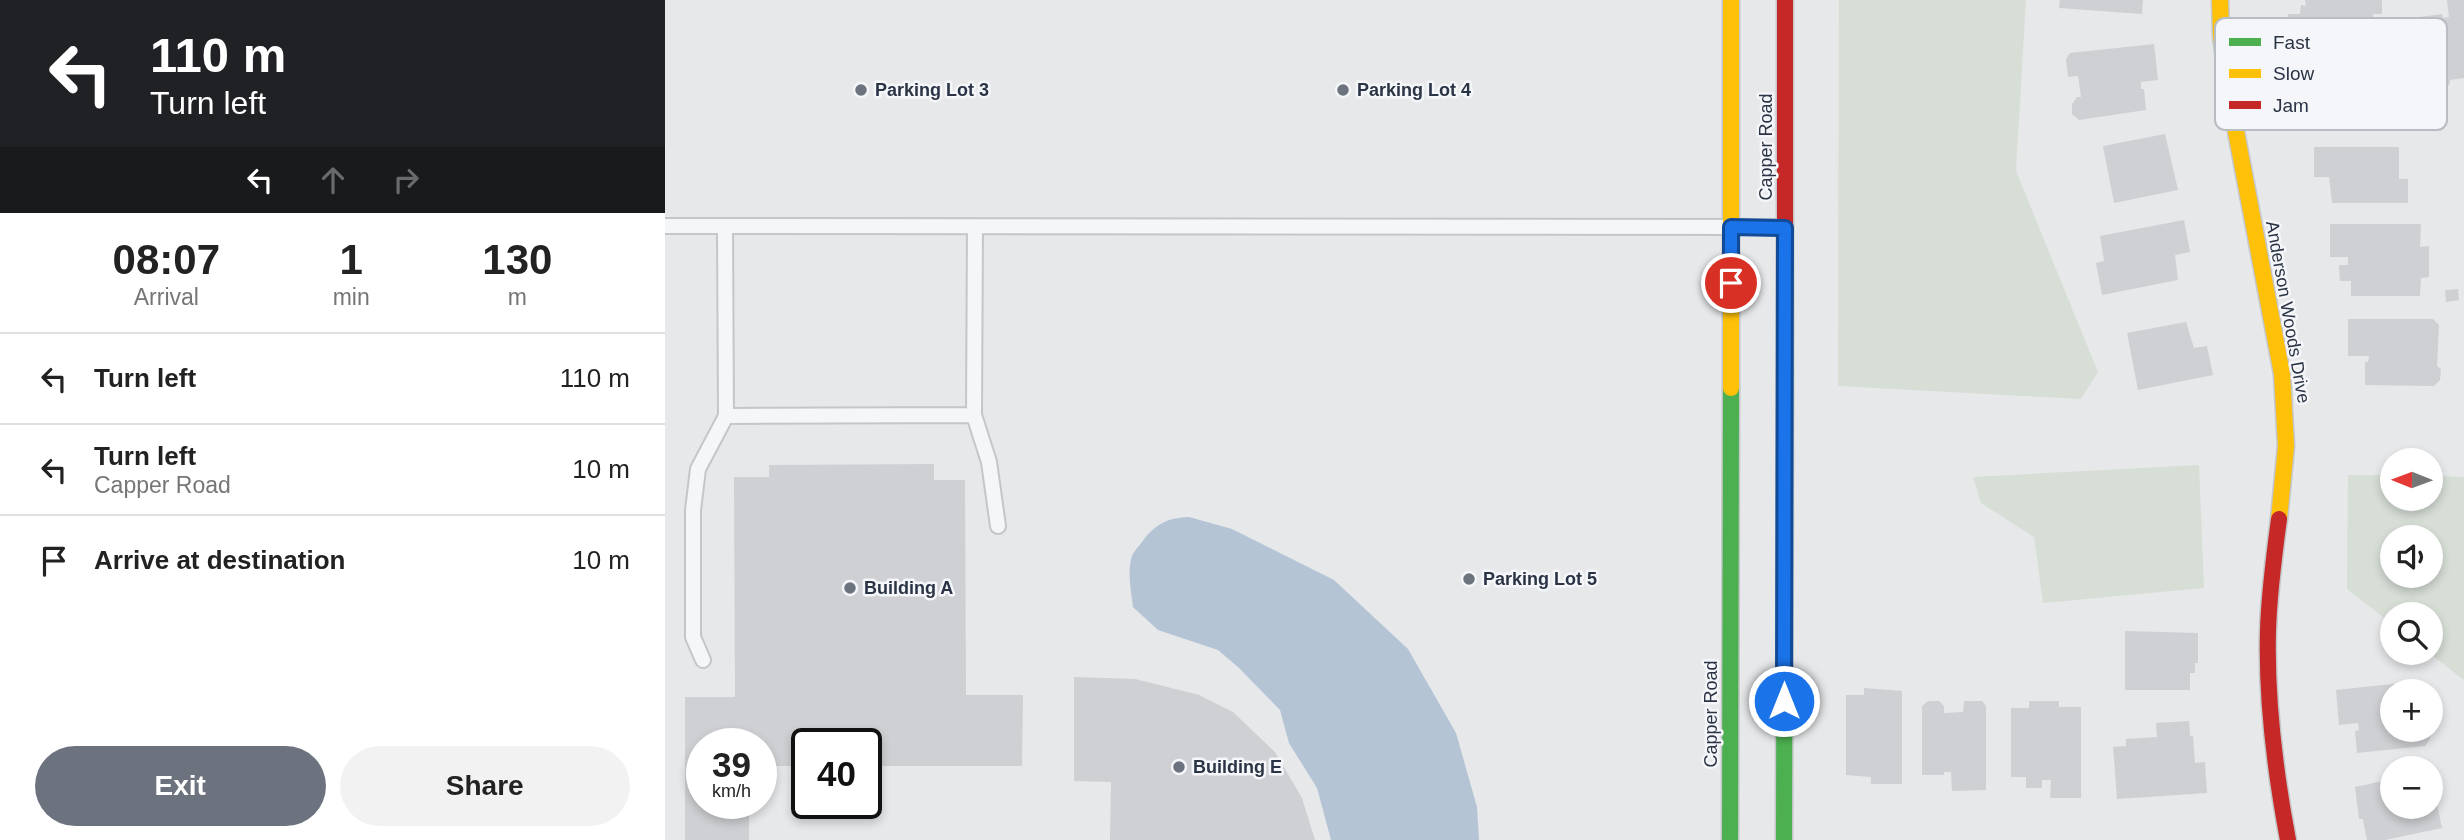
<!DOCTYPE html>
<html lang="en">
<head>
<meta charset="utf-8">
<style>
  body { margin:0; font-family:Helvetica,sans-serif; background:#f2f2f2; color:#222; height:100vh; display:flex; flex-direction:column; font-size:26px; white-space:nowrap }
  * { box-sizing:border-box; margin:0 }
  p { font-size:23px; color:#767676 }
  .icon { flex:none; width:38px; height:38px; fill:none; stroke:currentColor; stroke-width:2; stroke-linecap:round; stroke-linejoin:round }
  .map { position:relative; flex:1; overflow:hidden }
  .side { display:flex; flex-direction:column; background:#fff; width:665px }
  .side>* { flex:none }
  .hud { background:#202124; color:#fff; overflow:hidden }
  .needle { width:46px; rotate:271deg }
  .buttons { position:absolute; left:1715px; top:448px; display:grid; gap:14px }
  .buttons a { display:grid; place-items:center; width:63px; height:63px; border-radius:50%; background:#fff; box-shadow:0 4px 10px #0003; font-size:35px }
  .speed { position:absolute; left:21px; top:728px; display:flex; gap:14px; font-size:35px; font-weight:700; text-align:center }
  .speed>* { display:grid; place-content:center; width:91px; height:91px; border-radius:50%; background:#fff; box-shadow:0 4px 10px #0003; line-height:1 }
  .speed small { font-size:18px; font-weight:400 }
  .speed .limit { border:4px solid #111; border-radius:10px; background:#fff; color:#111 }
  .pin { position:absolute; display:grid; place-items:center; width:60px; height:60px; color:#fff; margin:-30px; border:4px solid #fff; border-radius:50%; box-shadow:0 2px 7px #0007 }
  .me { position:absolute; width:77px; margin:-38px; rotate:0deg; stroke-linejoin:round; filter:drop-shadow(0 0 5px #0008) }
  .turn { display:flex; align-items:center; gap:24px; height:147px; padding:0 35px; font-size:32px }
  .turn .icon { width:91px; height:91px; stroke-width:2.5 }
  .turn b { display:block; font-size:49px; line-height:60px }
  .lanes { display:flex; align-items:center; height:66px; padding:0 35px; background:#0003; justify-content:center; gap:35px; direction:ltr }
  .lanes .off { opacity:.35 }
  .eta { display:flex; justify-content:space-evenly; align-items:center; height:119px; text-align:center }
  .eta b { font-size:42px; font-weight:700; line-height:49px }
  .action { display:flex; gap:14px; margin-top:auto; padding:14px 35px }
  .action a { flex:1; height:80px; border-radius:42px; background:#6c737f; color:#fff; font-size:28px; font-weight:700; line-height:80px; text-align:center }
  .action a+a { background:#f2f2f2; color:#222 }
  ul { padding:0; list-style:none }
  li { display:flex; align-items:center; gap:21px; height:91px; padding:0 35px; border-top:2px solid #e0e0e0 }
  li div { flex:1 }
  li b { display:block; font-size:26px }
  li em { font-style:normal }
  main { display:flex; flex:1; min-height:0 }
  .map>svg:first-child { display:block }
  .green { fill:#d6ded6; fill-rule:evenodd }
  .water { fill:#b4c4d5 }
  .building { fill:#ced0d3 }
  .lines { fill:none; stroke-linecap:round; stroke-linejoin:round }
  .lane-casing { stroke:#c4c6c8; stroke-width:18 }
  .fast-casing { stroke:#c4c6c8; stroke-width:19 }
  .slow-casing { stroke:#c4c6c8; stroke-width:19 }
  .jam-casing { stroke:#c4c6c8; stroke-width:19 }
  .lane { stroke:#f5f6f7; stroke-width:14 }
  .fast { stroke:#4caf50; stroke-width:16 }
  .slow { stroke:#ffc107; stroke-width:16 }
  .jam { stroke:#c62828; stroke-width:16 }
  .route-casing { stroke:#114b97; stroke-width:18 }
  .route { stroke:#1a73e8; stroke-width:12 }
  .poi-dot { fill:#6c737f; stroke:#f4f6f9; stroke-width:2.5 }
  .labels { text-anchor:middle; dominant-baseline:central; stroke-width:5; stroke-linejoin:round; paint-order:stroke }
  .poi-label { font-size:18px; font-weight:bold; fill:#2b3445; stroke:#f4f6f9; text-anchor:start }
  .street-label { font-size:18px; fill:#2b3445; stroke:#f4f6f9 }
  .key { fill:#f4f6f9; stroke:#b8bcc3; stroke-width:2 }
  .key-label { font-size:19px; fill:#2b3445 }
</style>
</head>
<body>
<main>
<section class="side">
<div class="hud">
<div class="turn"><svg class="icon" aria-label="left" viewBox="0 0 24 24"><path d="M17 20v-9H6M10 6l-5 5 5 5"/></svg><div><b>110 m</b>Turn left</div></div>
<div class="lanes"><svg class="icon" aria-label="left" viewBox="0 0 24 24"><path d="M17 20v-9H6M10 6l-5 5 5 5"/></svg><svg class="icon off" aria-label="ahead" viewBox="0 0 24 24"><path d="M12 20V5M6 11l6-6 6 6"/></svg><svg class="icon off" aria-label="right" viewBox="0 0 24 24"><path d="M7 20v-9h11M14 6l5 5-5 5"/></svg></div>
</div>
<div class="eta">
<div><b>08:07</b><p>Arrival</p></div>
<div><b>1</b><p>min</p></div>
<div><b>130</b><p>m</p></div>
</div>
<ul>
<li><svg class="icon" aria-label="left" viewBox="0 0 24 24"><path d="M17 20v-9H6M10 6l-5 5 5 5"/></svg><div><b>Turn left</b></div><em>110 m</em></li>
<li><svg class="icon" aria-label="left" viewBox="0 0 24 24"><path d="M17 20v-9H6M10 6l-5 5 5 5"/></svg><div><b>Turn left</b><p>Capper Road</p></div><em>10 m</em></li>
<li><svg class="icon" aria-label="arrive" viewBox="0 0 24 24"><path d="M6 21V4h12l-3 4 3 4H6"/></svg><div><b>Arrive at destination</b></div><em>10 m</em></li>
</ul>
<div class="action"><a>Exit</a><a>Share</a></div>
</section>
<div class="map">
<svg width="1799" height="840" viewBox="0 0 1799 840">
  <rect width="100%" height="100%" fill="#e6e8ea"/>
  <path class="green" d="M1174,0H1361L1351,171L1433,372L1416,399L1173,386Z
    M1534,465L1539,588L1378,603L1369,537L1316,503L1308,477Z
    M1683,475H1727V499H1766V476L1799,477V680L1764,653H1766V614H1727V624L1682,589ZM1727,537H1766V576H1727Z"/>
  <path class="water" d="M524,517L567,529L669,580L743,649L791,733L812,807L814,840H666L652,788L624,743L615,710L573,667L553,650L493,630L468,607C466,591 462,571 467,556C469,551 474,546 477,542C490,524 502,518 524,517Z"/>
  <path class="building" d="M1395,0H1478L1477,14L1394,8Z
    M1640,0H1717V14H1708V48L1656,49V46H1624L1623,14H1635L1636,5L1641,6Z
    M1782,0H1799V78L1785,80V83L1780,91L1770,92L1762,87L1758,55H1761L1755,17L1777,14L1778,18L1784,17Z
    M1489,44L1493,80L1476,82V89H1479L1481,110L1414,120L1407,114V104L1412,97H1416L1413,76L1403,77L1401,59L1405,53Z
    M1500,134L1513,190L1449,203L1438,146Z
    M1649,147H1734V179H1743V203H1667L1664,177H1649Z
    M1519,220L1525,252L1510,255L1513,280L1437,295L1431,263L1439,261L1435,236Z
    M1665,224H1756L1755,247L1764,246V277L1756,278L1755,296H1686V281H1675L1674,265H1683V257H1665Z
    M1793,289L1794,300L1781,302L1780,290Z
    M1683,319H1768L1774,325L1772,366L1776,369L1775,380L1769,386L1700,385V362H1703L1704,356H1683Z
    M1521,322L1529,348L1542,346L1548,375L1473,390L1462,333Z
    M269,464V480H300L301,695H358L357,766H201V744H142V766H96V744H37V803H84V840H20V697H70L69,477H104V465Z
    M1460,631L1533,633V663H1530V673H1525V690H1460Z
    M409,677L470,679L534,695L568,712L610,752L637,798L650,840H445L446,782L409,781Z
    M1755,681L1762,686V691H1727V730H1765V739L1760,746L1692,753L1690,731L1694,730L1693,723L1674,725L1671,690Z
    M1199,688L1237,691V784H1206V777L1181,775V695H1199Z
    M1263,701H1274L1279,706V713L1298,712L1299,701H1317L1321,706V790L1287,791L1286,772H1279V775H1257V706Z
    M1364,701H1394V707H1416V798H1385L1386,780H1377V788H1361V777H1346V708H1364Z
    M1524,721L1525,736H1528L1530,763L1540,762L1542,793L1452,799L1448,747L1461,746V739L1492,737L1491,723Z
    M1727,779V807H1766L1767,781L1777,828L1720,840H1702L1698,819H1694L1690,787Z"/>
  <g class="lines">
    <defs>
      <path id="lane" d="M0,226L1119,227
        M60,227L61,416L309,415L310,227
        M309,415L324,462L333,526
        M38,660L28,637V510L33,469L61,416"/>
      <path id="fast" d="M1065,840L1066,388
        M1119,840L1120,372"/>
      <path id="slow" d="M1555,0L1556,35L1562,84L1617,374L1621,446L1614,519
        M1066,388V0"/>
      <path id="jam" d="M1120,372V0
        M1614,519C1609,556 1604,593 1603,631C1601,702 1610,771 1623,840"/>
    </defs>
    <use href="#lane" class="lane-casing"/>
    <use href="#fast" class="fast-casing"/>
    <use href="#slow" class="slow-casing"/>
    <use href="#jam" class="jam-casing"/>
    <use href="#lane" class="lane"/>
    <use href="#fast" class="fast"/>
    <use href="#slow" class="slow"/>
    <use href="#jam" class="jam"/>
  </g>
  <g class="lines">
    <defs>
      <path id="route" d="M1066,283V227L1120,228L1119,701"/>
    </defs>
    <use href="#route" class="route-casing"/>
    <use href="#route" class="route"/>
  </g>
  <g class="poi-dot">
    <circle cx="196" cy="90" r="7"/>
    <circle cx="678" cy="90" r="7"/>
    <circle cx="804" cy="579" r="7"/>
    <circle cx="185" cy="588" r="7"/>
    <circle cx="514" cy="767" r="7"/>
  </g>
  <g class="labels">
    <g class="poi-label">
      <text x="210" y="90">Parking Lot 3</text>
      <text x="692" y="90">Parking Lot 4</text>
      <text x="818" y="579">Parking Lot 5</text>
      <text x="199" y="588">Building A</text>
      <text x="528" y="767">Building E</text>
    </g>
    <g class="street-label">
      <text transform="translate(1101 147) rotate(-90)">Capper Road</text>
      <text transform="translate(1623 312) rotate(80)">Anderson Woods Drive</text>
      <text transform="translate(1046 714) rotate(-90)">Capper Road</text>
    </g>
  </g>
  <rect x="1550" y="18" width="232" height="112" rx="10" class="key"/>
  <rect x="1564" y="38" width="32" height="8" fill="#4caf50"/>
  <rect x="1564" y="69" width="32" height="9" fill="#ffc107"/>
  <rect x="1564" y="101" width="32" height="8" fill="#c62828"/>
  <g class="key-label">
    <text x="1608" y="49">Fast</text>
    <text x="1608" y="80">Slow</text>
    <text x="1608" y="112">Jam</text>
  </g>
</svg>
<div class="buttons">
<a><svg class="needle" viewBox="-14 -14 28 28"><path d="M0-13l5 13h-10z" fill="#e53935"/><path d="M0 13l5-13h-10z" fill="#767676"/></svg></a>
<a><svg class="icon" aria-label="sound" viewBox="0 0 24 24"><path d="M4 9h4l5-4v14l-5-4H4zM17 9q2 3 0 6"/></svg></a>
<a><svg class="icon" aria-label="search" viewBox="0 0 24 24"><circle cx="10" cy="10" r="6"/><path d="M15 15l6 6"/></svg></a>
<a>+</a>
<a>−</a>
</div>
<div class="speed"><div>39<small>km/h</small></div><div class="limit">40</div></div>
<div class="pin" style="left:1066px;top:283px;background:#d93025"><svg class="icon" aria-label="arrive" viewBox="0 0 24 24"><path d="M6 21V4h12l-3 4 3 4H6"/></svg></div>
<svg class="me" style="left:1119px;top:701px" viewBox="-20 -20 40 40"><circle r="17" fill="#1a73e8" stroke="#fff" stroke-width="3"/><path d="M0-11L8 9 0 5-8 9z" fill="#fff"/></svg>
</div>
</main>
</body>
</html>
